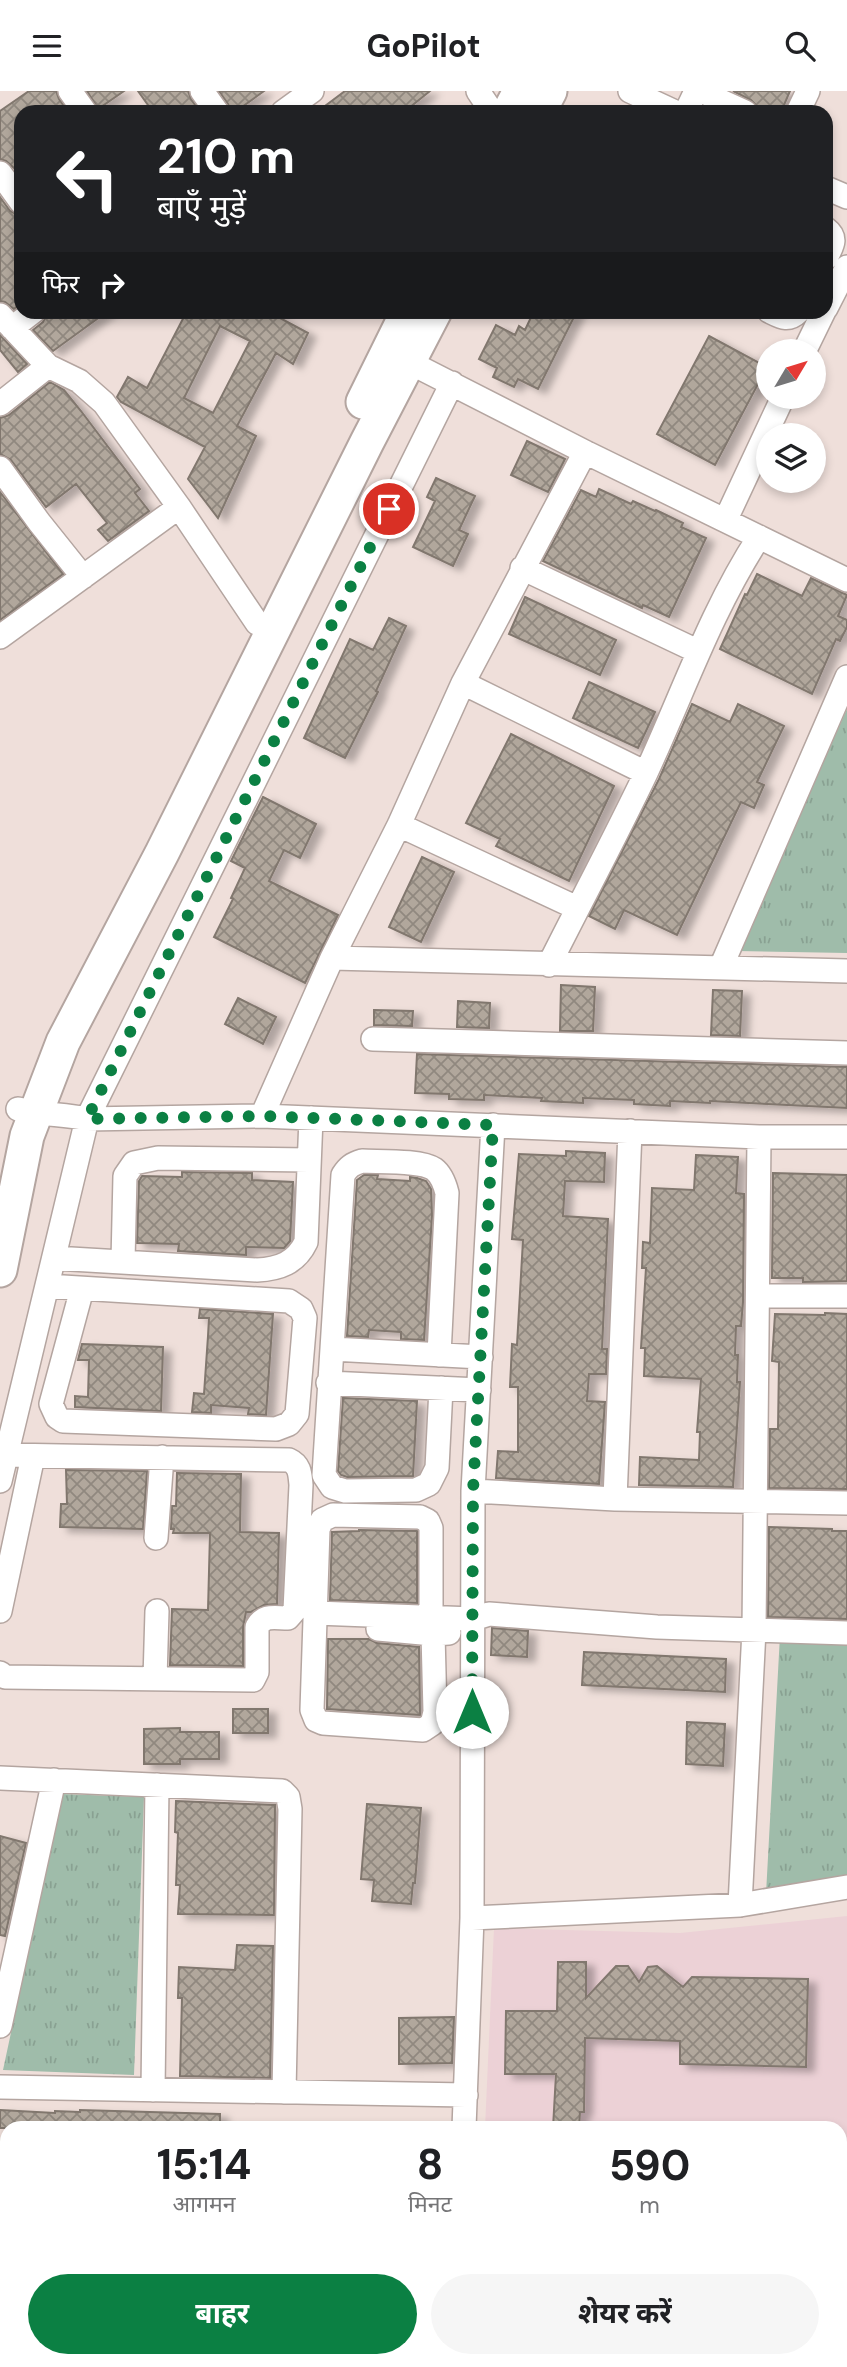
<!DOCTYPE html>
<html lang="hi">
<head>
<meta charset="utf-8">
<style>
  body { margin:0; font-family:"DM Sans","Noto Sans Devanagari",sans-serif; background:#f6f6f6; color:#202124; height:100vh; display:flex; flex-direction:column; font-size:26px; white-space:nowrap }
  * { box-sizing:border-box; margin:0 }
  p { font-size:23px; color:#757577 }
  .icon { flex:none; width:38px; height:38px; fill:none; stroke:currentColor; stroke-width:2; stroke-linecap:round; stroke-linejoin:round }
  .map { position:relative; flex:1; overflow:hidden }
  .sheet { position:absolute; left:0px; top:2030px; width:847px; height:247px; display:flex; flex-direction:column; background:#fff; border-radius:21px 21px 0 0; box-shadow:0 4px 10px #0003 }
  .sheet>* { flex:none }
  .guide { position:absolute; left:14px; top:14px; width:819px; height:214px; border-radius:21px; box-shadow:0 4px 10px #0003; background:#202124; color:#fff; overflow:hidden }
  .needle { width:46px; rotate:52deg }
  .buttons { position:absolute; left:756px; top:248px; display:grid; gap:14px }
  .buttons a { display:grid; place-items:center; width:70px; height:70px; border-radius:50%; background:#fff; box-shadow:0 4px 10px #0003; font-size:35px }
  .pin { position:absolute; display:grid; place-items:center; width:60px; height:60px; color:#fff; margin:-30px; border:4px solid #fff; border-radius:50%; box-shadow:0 2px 7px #0007 }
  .me { position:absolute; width:77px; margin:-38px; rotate:0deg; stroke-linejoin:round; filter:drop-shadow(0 0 5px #0008) }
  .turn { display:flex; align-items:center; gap:24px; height:147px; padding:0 28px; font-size:32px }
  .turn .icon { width:91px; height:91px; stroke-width:2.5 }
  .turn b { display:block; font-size:49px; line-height:60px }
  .then { display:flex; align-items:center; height:66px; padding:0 28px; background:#0003; gap:14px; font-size:26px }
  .eta { display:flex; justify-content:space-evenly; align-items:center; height:119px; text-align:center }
  .eta b { font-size:42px; font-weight:700; line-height:49px }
  .action { display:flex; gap:14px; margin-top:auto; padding:14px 28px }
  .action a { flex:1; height:80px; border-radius:42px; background:#0b8043; color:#fff; font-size:28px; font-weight:700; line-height:80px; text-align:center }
  .action a+a { background:#f6f6f6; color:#202124 }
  header { display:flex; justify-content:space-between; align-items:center; height:91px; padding:0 28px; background:#fff; font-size:32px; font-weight:700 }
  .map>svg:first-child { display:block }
  .education { fill:#ecd1d6 }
  .grass { fill:url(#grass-tufts) }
  .building { fill:url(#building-cross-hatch); stroke:#81776e; stroke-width:2; fill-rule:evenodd; filter:url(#shadow) }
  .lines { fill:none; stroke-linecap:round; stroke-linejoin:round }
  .minor-casing { stroke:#b4a5a0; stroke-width:26 }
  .highway-casing { stroke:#b4a5a0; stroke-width:37 }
  .minor { stroke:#fff; stroke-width:23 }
  .highway { stroke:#fff; stroke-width:33 }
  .route { stroke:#0b8043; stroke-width:12; stroke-dasharray:0 21.6 }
</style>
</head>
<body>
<header><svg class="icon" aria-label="menu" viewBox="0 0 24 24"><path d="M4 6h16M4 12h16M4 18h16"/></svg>GoPilot<svg class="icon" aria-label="search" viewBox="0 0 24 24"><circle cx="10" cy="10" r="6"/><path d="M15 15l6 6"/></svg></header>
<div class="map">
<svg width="847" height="2276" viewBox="0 0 847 2276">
  <defs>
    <pattern id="grass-tufts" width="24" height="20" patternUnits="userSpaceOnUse" patternTransform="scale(1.75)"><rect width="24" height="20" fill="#9fbcaa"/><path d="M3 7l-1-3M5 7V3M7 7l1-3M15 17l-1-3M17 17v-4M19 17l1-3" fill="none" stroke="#89a192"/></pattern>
    <pattern id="building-cross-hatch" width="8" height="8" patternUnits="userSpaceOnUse" patternTransform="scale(1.75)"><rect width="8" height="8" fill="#b1a79c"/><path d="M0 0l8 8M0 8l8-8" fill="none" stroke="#90887f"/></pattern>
    <filter id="shadow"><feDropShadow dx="8" dy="4.5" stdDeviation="3.5" flood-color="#0004"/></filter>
  </defs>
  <rect width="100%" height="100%" fill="#efdfda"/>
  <path class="education" d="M847,1825V2256H840V2037H485L494,1837L680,1842Z"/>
  <path class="grass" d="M847,618V862L738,860Z
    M780,1544L847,1547V1786L766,1803Z
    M62,1703L144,1706L134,1984L3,1979Z"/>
  <path class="building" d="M29,0H56L59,8L68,21H21V72L14,77L6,70L0,68V20Z
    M87,0H124L98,18Z
    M138,0H188L191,8L200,21H153Z
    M219,0H264L235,21H231L228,13Z
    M345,0H430L404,21H317Z
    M733,0H790L781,21H768L758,17L751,9Z
    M0,106L10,120L21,125V212L14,218L5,211L0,210Z
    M48,220H108L53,260L33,239L43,231Z
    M187,220H267L308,242L293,273L276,262L237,335L256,345L218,427L188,388L205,356L121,311L117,306L128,286L147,297ZM220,235L250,250L213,322L184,307Z
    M534,220H577L538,298L518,288L514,296L493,286L497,277L479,268L496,234L515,244L519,235L525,239Z
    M0,244L27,273L18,281L0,259Z
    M709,245L767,276L715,374L657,343Z
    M50,291L64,299L81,320L140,398L135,402L149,420L108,450L98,439L107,432L76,393L46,416L11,369L0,363V327L9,324Z
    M527,350L565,368L548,401L511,384Z
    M436,387L475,405L459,439L468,443L453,475L413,456L435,410L427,406Z
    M599,398L631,413L633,410L655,420L656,419L683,432L681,436L706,447L669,526L643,514L642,517L543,470L581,399L596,406Z
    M0,401L63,483L0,529Z
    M757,483L802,505L811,487L847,504L838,525L847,529V536L840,550L836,548L812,603L720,558L745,503L747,504Z
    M525,506L616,549L600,584L509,543Z
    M389,527L406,535L376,600L378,601L345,667L304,647L350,548L373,559Z
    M589,591L655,621L638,657L573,627Z
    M692,613L730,631L738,613L784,635L757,691L764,694L754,717L741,711L677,844L624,819L615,838L589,825L659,688Z
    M511,643L614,695L569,790L496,755L500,748L466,732Z
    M263,706L316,733L300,767L284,759L269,790L338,824L305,892L214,846L233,808L231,807L245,777L231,770Z
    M422,766L454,781L421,851L389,836Z
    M561,894L595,896L593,940H560Z
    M713,899L742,900L740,945L711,944Z
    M238,907L276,926L263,953L225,933Z
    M458,910L490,912L489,937L457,936Z
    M374,919L413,920L412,935L374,934Z
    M417,963L847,976V1017L710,1010V1012L670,1010V1015L634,1013V1009L583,1007V1012L541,1010L542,1007L484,1004V1009L449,1008V1003L415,1002Z
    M566,1060L605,1062L604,1091L565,1090L563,1125L608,1128L602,1258H607L606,1283H589L587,1310L605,1311L599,1393L496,1387L498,1360L518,1361V1296H510L512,1253L517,1254L523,1149L512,1148L519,1063L566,1065Z
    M696,1064L738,1066L736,1102L744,1103L743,1211L741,1235H736L735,1264H738L737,1291H740L733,1396L639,1394L640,1366L699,1369L700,1341H697L701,1288L644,1285L645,1257H641L646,1177H642L643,1151L650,1152L652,1097L694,1099Z
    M182,1081L252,1082V1089L293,1091L290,1150L284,1157L246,1156V1164L178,1160L179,1153L137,1152L139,1090L142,1085L182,1086Z
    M773,1082L847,1084V1190L803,1191V1187H772Z
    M364,1084H378L377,1088L410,1090V1086L417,1087L426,1090L431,1098L432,1125L424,1249L401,1248V1241L369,1239L368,1246L347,1245L357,1089Z
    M200,1218L273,1223L266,1324L248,1323L249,1317L211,1314V1322L192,1321L194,1302L204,1303L208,1245L209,1227H199Z
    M825,1222L847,1223V1398L769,1397L770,1338H778L779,1271L772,1270L775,1223L825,1224Z
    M82,1253L163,1256L161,1320L75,1316V1305L88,1306L89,1269H78Z
    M343,1307L417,1310L413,1385L347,1386L341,1384L338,1380Z
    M66,1379L147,1380L143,1438L60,1436L61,1413H67Z
    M177,1382L241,1383L240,1441L279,1442L277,1513L264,1514L251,1521H246L243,1536V1575L170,1574L172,1518L208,1519L210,1442H173L174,1438H171L172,1415H176Z
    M769,1436L832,1438V1440H847V1528L768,1526Z
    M359,1439L417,1440V1512L330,1509L332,1441L359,1440Z
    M492,1537L528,1540L527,1566L491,1564Z
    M328,1548H369L377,1552L419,1556L420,1624L327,1618Z
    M584,1561L726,1568L725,1601L582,1594Z
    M233,1618H268V1642H233Z
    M687,1631L725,1633L723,1675L686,1673Z
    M180,1637V1641H219V1668H180V1673H144V1638Z
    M176,1710L275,1714L274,1824L178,1823L180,1794H176L178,1742L175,1741Z
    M367,1713L421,1717L415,1792H413L411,1813L372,1810L374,1789L361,1788Z
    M0,1745L26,1752L5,1845L0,1844Z
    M237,1854L273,1855L270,1987L180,1985L182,1907H178L179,1876L235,1879Z
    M558,1871H586V1907L616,1875H628L639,1891L648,1876L657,1875L683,1896L692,1886L808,1888L806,1976L680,1973V1950L585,1947L584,2021H580L579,2037H553L556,1983H505L506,1920H557Z
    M454,1926L452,1972L399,1973V1927Z
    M0,2019L55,2022V2020L80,2021V2019L220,2023V2037H0Z"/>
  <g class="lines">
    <defs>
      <path id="minor" d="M70,0L85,21
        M202,0L217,21
        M478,0L492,21
        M630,0L675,21
        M712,6L745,21
        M283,21L312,0
        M686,21L696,0
        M798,21L808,0
        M0,82L21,111
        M826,97L847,106
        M826,138C838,147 832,155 826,167
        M826,217L847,176
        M769,220C781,226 788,231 799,220
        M0,224L48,275L79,290L104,312L179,416L257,532
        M12,237L34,220
        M804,261L824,220
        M395,264L585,361L847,489
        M0,313L48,275
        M0,377L39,431L83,486
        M726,428L783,306
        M522,477L697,560
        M0,546L179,416
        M463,592L646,682
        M399,734L577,817
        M332,867L847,880
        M549,874C581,810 615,747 646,682C683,602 711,520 759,446
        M721,876L847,586
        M373,948L847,962
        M18,1018C41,1024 64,1023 87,1028L262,1025L759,1046H847
        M262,1025L332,867L399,734L463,592L585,361
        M54,1167L257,1179C279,1178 296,1172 306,1151L311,1027
        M123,1170L125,1085L134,1072L158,1067L309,1069
        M47,1195L289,1210L301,1218L305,1227L297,1323L289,1333L276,1338L63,1330L57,1326L51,1313L82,1198
        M758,1205H847
        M332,1258L481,1266
        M439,1264L447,1102C445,1094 442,1084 434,1078C421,1069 379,1071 362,1070C352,1073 348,1076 343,1084L324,1384L332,1396L345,1400L416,1399L429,1393L437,1377L441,1297
        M328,1292L479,1299
        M0,1390L87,1028L452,292
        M473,1400L615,1408L847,1412
        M615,1408L630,1040
        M156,1447L162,1366
        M0,1520L33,1365
        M316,1522L473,1528L489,1523L657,1536L847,1542
        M431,1526V1437L428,1430L420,1426L333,1424L322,1429L318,1438L312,1619L316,1629L323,1632L423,1639L432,1633L435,1621L433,1543
        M378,1538L433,1543L449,1542
        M0,1582L5,1586L253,1589L257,1581V1536C264,1523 275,1527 288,1527L295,1519L301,1394C300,1383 300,1374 289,1369L6,1364
        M155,1588L157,1520
        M0,1687L282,1700L288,1706L290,1718L284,2001
        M740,1814L754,1539L759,1046
        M472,1827L740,1814L847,1796
        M0,1935L54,1689
        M0,1996L466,2004
        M153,1999L157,1694
        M464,2037L472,1827L473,1400L493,1034
        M0,2131H7
        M723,2270L847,2274
        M294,2276V2270
        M456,2276V2270"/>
      <path id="highway" d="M509,21L520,0
        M539,21L550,0
        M363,311L408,220
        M0,1179L27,1045L63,951L162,762L367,351L435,220"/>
    </defs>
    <use href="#minor" class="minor-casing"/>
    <use href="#highway" class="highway-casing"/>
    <use href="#minor" class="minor"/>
    <use href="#highway" class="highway"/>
  </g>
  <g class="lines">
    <path class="route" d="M389,418L87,1028L262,1025L493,1034L473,1400L472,1621"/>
  </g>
</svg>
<div class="buttons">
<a><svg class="needle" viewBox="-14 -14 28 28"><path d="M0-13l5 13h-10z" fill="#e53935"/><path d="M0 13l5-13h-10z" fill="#757577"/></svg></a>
<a><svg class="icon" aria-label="layers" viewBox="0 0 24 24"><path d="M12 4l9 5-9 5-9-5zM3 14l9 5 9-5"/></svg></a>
</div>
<div class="pin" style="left:389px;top:418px;background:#d93025"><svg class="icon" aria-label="arrive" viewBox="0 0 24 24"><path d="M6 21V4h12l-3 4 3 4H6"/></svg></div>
<svg class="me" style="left:472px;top:1621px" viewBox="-20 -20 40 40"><circle r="19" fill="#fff"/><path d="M0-13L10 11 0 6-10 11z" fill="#0b8043"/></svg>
<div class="guide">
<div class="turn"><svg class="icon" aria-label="left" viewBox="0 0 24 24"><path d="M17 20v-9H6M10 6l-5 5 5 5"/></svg><div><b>210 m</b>बाएँ मुड़ें</div></div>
<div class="then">फिर<svg class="icon" aria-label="right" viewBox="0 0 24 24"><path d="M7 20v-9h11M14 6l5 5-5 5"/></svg></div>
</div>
<section class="sheet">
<div class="eta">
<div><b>15:14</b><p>आगमन</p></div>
<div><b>8</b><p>मिनट</p></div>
<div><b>590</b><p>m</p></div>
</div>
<div class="action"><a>बाहर</a><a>शेयर करें</a></div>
</section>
</div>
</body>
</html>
